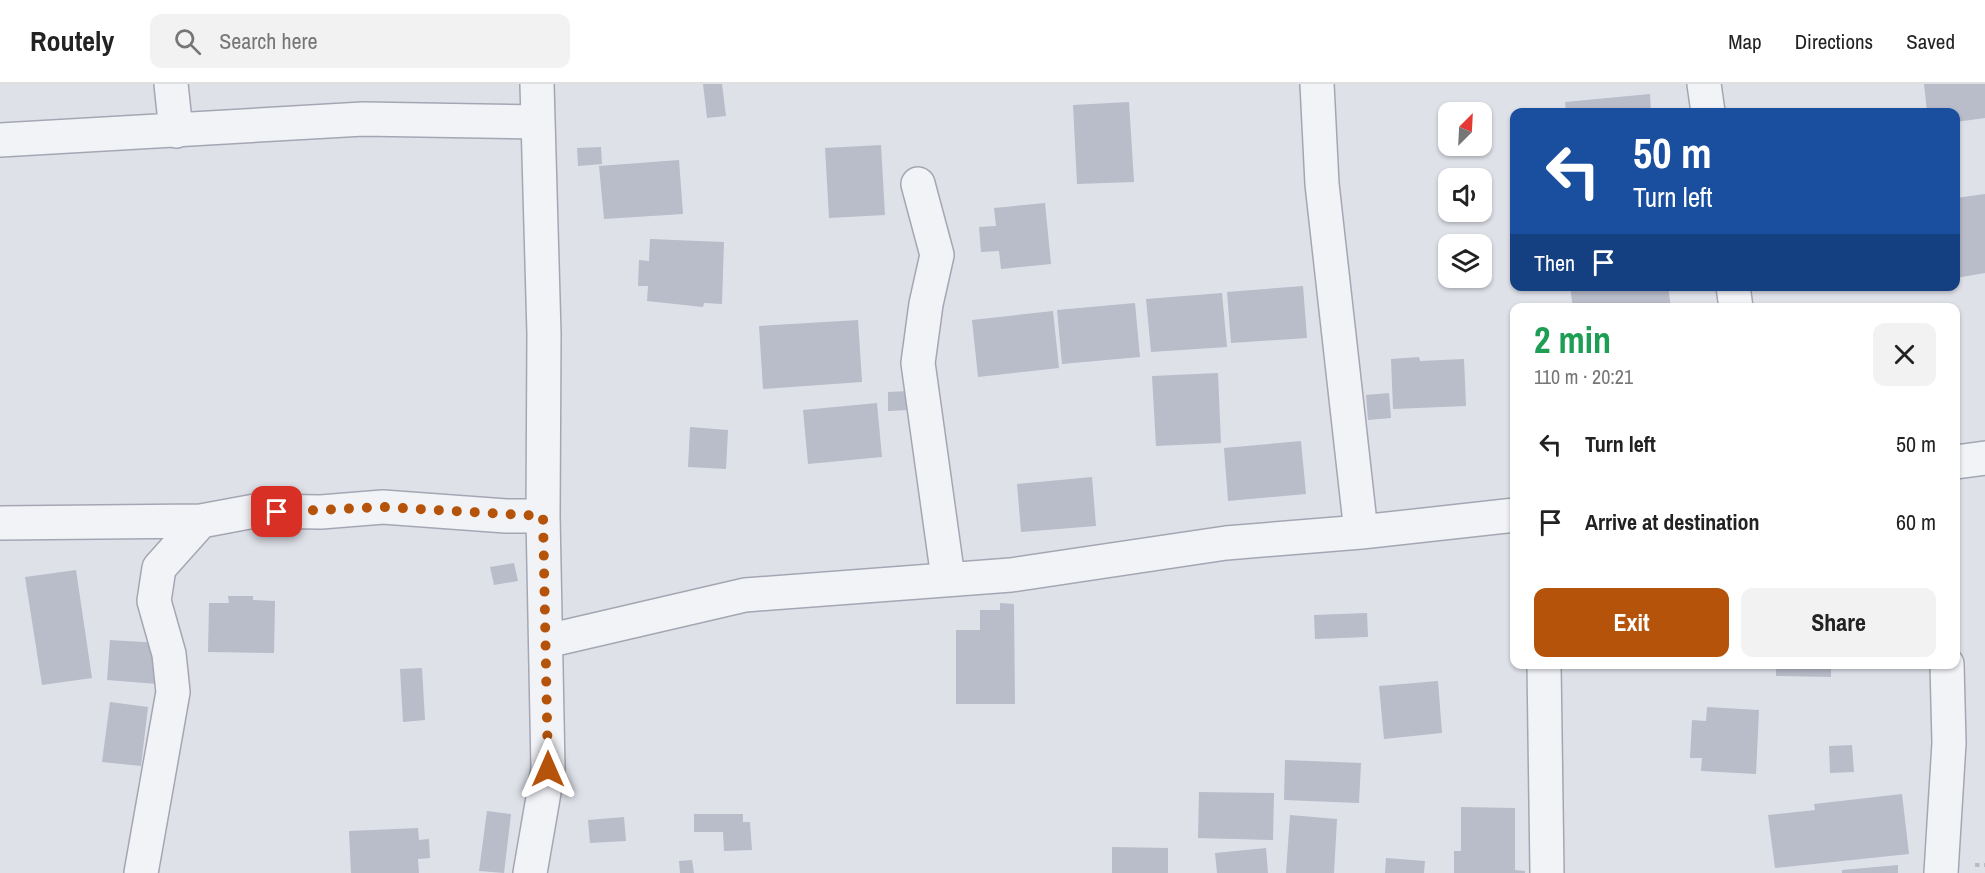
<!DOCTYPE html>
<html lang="en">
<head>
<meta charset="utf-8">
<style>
  body { margin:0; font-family:"Archivo Narrow",sans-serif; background:#f2f2f2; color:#222; height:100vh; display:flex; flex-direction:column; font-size:22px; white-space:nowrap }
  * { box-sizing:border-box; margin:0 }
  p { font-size:20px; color:#767676 }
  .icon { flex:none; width:33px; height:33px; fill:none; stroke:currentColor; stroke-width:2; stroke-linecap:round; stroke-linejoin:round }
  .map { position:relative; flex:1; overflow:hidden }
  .panel { position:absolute; left:1510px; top:219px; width:450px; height:366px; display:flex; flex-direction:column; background:#fff; border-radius:12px; box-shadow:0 2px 4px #0004 }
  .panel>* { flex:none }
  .top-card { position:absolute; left:1510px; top:24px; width:450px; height:183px; border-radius:12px; box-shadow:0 2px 4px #0004; background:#1a4fa0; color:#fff; overflow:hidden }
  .needle { width:39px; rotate:24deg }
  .tools { position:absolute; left:1438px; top:18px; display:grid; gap:12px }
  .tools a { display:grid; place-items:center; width:54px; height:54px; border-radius:12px; background:#fff; box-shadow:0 2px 4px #0004; font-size:30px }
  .pin { position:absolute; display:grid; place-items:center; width:51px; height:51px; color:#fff; margin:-26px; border-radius:12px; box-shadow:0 3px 9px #0006 }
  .me { position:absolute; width:66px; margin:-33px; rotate:0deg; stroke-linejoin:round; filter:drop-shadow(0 0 4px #0008) }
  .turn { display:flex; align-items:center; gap:21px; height:126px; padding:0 24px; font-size:27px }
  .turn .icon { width:78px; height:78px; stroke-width:2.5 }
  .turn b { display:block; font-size:42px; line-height:51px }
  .then { display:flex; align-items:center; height:57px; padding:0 24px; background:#0003; gap:12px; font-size:22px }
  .round { display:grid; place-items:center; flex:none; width:63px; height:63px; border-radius:12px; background:#f2f2f2 }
  .head { display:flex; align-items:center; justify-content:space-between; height:102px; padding:0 24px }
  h1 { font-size:36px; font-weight:800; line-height:45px; color:#1e9e55 }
  .action { display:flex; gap:12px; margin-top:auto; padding:12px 24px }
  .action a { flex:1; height:69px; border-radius:12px; background:#b45309; color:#fff; font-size:24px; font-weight:800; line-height:69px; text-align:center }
  .action a+a { background:#f2f2f2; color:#222 }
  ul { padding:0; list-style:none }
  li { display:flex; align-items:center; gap:18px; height:78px; padding:0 24px }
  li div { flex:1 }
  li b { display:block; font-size:22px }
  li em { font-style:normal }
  header { display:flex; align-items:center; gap:36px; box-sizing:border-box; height:84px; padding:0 30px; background:#fff; border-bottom:2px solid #e0e0e0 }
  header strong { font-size:28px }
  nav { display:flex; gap:33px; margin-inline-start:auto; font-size:21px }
  .search { width:420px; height:54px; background:#f2f2f2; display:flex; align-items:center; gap:15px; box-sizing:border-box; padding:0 21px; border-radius:12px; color:#767676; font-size:22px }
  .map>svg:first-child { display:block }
  .building { fill:#b9bcc9 }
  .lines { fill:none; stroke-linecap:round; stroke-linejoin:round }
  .minor-casing { stroke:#a4a7b3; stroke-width:36 }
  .path { stroke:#b9bcc4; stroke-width:4; stroke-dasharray:4.5 4.5; stroke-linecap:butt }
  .minor { stroke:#f2f3f7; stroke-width:33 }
  .route { stroke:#b45309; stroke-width:10; stroke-dasharray:0 18 }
</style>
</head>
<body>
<header>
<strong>Routely</strong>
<div class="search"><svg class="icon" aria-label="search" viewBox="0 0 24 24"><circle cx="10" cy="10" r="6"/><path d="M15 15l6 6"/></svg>Search here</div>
<nav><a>Map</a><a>Directions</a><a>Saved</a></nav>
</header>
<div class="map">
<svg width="1985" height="789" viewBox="0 0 1985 789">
  <rect width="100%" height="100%" fill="#dfe1e9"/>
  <path class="building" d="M703,0H722L726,32L707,34Z
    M1924,0H1985V34L1956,38V28H1927Z
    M1650,10L1651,28H1566L1565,18Z
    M1129,18L1134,98L1077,100L1073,21Z
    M881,61L885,131L829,134L825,64Z
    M601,63L602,80L578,82L577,64Z
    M679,76L683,130L604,135L599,82Z
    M1985,110V189L1956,194V114Z
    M1045,119L1051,180L1001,185L999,167L981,168L979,143L996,142L994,124Z
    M650,155L724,158L722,220L704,219L703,223L647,217L648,202H638L639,176L649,177Z
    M1303,202L1307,254L1231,259L1227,208Z
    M1570,202H1668L1671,224H1573Z
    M1222,209L1227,263L1151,268L1146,215Z
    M1135,219L1140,273L1062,280L1057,226Z
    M1053,227L1059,284L978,293L972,236Z
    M858,236L862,298L763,305L759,242Z
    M1419,273L1420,277L1464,275L1466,322L1393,325L1391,275Z
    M1218,289L1221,359L1156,362L1152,292Z
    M909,307L910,326L888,327V308Z
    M1389,309L1391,334L1368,336L1366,311Z
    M877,319L882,373L808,380L803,326Z
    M690,343L728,346L726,385L688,383Z
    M1301,357L1306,410L1228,417L1224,364Z
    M1092,393L1096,442L1021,448L1017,400Z
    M514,479L518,497L494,501L490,483Z
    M76,486L92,594L42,601L25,493Z
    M228,512H253V516L275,517L274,569L208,568L209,519H229Z
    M1000,519L1014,520L1015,620H956V546H980V526H1000Z
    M1367,529L1368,553L1315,555L1314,531Z
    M110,556L160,559L157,600L107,596Z
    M1776,580H1831V593L1776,592Z
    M422,584L425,636L403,638L400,585Z
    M1438,597L1442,649L1384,655L1379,602Z
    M110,618L148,623L141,682L102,678Z
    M1707,623L1759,626L1756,690L1701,687L1702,674H1690L1692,636L1706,637Z
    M1852,661L1854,688L1830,689L1829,662Z
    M1285,676L1361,679L1359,719L1284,716Z
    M1199,708L1274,709L1273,756L1198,754Z
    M1902,710L1909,770L1775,784L1768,731L1815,726L1814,720Z
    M1461,723L1515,724V786L1525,787V789H1454V767H1461Z
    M487,727L511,730L504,789L479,787Z
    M694,730H743V738H750L752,766L724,767L723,748H694Z
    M1290,731L1337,735L1334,789H1286Z
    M624,733L626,757L590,759L588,736Z
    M418,744L419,756L429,755L430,774L418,775L419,789H351L349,747Z
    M1112,763L1168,764V789H1112Z
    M1266,764L1268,789H1217L1215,769Z
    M1386,774L1425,777L1424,789H1385Z
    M692,776L694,789H680L679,777Z
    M1898,781V789H1842V786Z"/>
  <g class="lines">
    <defs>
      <path id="minor" d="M171,0L176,47
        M1317,0L1322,100L1361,448
        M1704,0L1708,28
        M0,56L363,35L538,38
        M918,100L937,171L926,220L918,279L948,494
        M1733,202L1736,224
        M1956,378L1985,374
        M0,439L201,437
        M547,557L745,511L1011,491L1226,459L1361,448L1515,431
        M1544,580L1547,789
        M141,789L173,608L169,570L154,517L159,484L201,437L255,427L321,428L383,423L506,432H543
        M530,789L548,685L543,432L544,250L537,0
        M1941,789L1949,659L1947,580"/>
    </defs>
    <use href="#minor" class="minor-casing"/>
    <path class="path" d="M1975,781H1985"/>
    <use href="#minor" class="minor"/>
  </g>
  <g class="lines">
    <path class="route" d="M277,428L383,423L543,432L548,685"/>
  </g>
</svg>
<div class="tools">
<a><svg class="needle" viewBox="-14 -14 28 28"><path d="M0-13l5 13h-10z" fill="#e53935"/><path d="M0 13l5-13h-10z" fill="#767676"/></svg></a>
<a><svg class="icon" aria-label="sound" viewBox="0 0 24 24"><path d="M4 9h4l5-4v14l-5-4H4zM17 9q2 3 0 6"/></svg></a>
<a><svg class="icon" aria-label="layers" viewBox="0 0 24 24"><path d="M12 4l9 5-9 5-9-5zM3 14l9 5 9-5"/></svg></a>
</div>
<div class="pin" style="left:277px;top:428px;background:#d93025"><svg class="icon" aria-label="arrive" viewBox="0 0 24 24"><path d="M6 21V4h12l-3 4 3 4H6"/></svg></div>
<svg class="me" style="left:548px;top:685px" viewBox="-20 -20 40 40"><path d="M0-17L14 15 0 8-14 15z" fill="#b45309" stroke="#fff" stroke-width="4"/></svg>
<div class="top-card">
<div class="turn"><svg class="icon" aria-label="left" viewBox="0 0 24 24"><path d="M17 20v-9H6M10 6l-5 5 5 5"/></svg><div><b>50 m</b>Turn left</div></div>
<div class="then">Then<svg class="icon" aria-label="arrive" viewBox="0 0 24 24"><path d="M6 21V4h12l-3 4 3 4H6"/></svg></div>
</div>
<section class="panel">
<div class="head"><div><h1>2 min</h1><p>110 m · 20:21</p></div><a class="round"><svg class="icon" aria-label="close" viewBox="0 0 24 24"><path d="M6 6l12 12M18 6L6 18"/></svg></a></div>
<ul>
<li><svg class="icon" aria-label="left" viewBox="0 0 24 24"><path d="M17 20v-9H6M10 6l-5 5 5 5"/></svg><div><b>Turn left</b></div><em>50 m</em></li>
<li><svg class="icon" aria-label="arrive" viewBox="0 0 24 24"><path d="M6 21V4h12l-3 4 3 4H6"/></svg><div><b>Arrive at destination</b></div><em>60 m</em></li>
</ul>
<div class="action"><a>Exit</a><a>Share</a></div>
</section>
</div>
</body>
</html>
